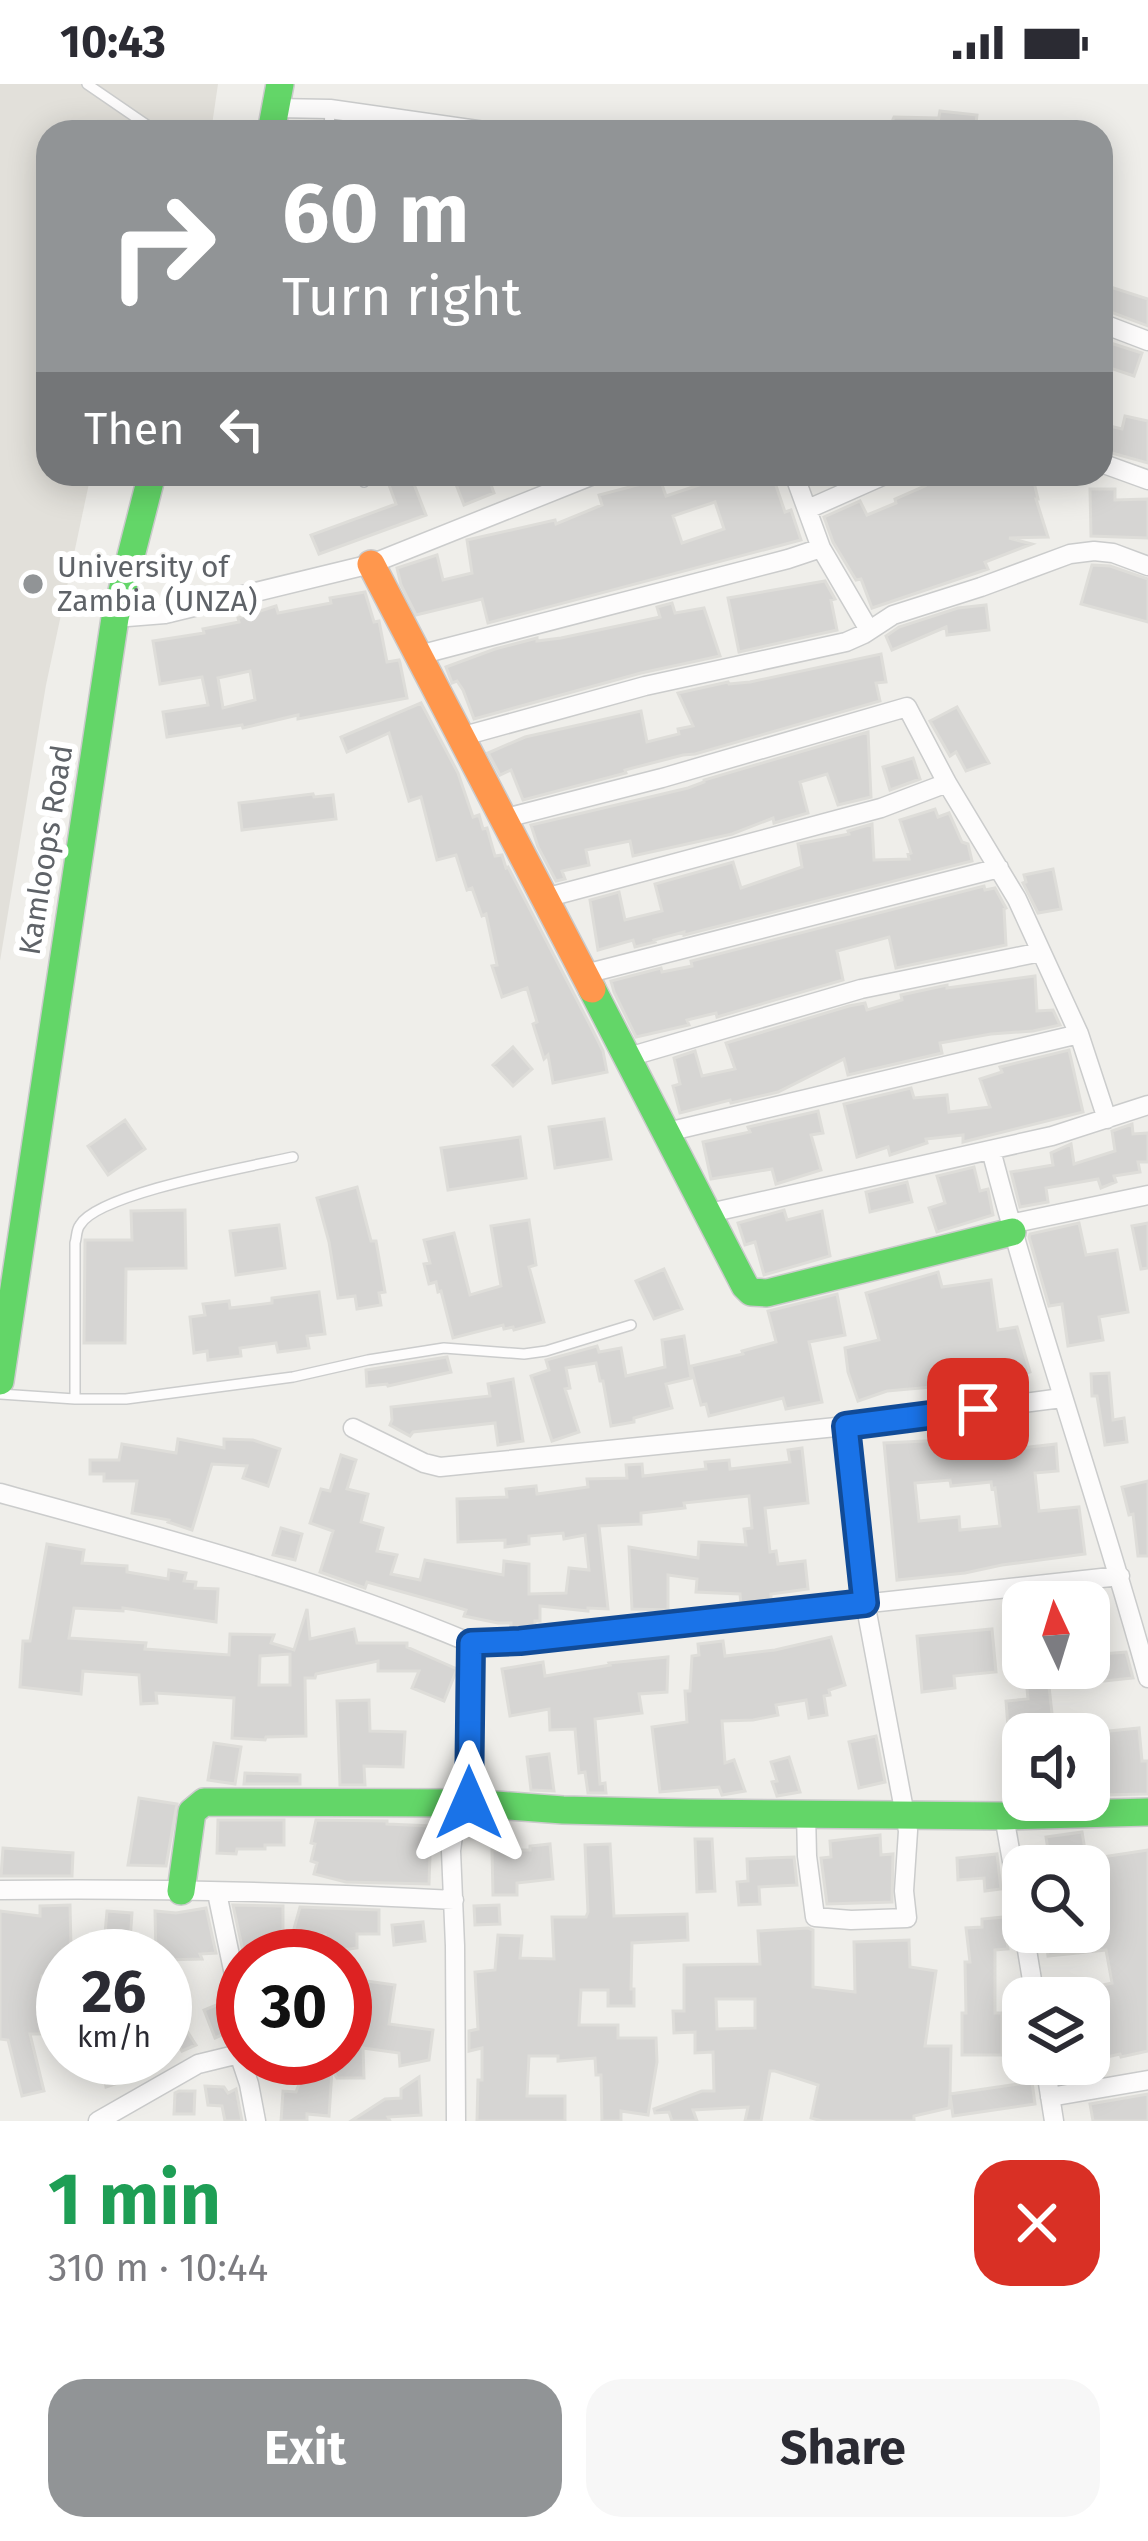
<!DOCTYPE html>
<html lang="en">
<head>
<meta charset="utf-8">
<style>
  body { margin:0; font-family:"Fira Sans",sans-serif; background:#f7f7f7; color:#2b2b33; height:100vh; display:flex; flex-direction:column; font-size:45px; white-space:nowrap }
  * { box-sizing:border-box; margin:0 }
  p { font-size:39px; color:#7c7c81 }
  .icon { flex:none; width:66px; height:66px; fill:none; stroke:currentColor; stroke-width:2; stroke-linecap:round; stroke-linejoin:round }
  .map { position:relative; height:2037px; overflow:hidden }
  .drawer { display:flex; flex-direction:column; background:#fff; flex:1 }
  .drawer>* { flex:none }
  .banner { position:absolute; left:36px; top:36px; width:1077px; height:366px; border-radius:36px; box-shadow:0 6px 30px #0003; background:#919496; color:#fff; overflow:hidden }
  .needle { width:78px; rotate:356deg }
  .tools { position:absolute; left:1002px; top:1497px; display:grid; gap:24px }
  .tools a { display:grid; place-items:center; width:108px; height:108px; border-radius:24px; background:#fff; box-shadow:0 6px 30px #0003; font-size:60px }
  .speed { position:absolute; left:36px; top:1845px; display:flex; gap:24px; font-size:60px; font-weight:700; text-align:center }
  .speed>* { display:grid; place-content:center; width:156px; height:156px; border-radius:50%; background:#fff; box-shadow:0 6px 30px #0003; line-height:1 }
  .speed small { font-size:30px; font-weight:400 }
  .speed .limit { border:18px solid #d22; background:#fff; color:#111 }
  .pin { position:absolute; display:grid; place-items:center; width:102px; height:102px; color:#fff; margin:-51px; border-radius:24px; box-shadow:0 6px 18px #0006 }
  .me { position:absolute; width:132px; margin:-66px; rotate:0deg; stroke-linejoin:round; filter:drop-shadow(0 0 9px #0008) }
  .turn { display:flex; align-items:center; gap:42px; height:252px; padding:0 48px; font-size:54px }
  .turn .icon { width:156px; height:156px; stroke-width:2.5 }
  .turn b { display:block; font-size:84px; line-height:102px }
  .then { display:flex; align-items:center; height:114px; padding:0 48px; background:#0003; gap:24px; font-size:45px }
  .round { display:grid; place-items:center; flex:none; width:126px; height:126px; border-radius:36px; background:#f7f7f7 }
  .summary { display:flex; align-items:center; justify-content:space-between; height:204px; padding:0 48px }
  h1 { font-size:72px; font-weight:700; line-height:90px; color:#1e9e55 }
  .button { display:flex; gap:24px; margin-top:auto; padding:24px 48px }
  .button a { flex:1; height:138px; border-radius:36px; background:#919496; color:#fff; font-size:48px; font-weight:700; line-height:138px; text-align:center }
  .button a+a { background:#f7f7f7; color:#2b2b33 }
  .status { display:flex; justify-content:space-between; align-items:center; height:84px; padding:0 60px; background:#fff; direction:ltr }
  .status svg { height:33px; fill:currentColor }
  .map>svg:first-child { display:block }
  .education { fill:#e2e0da }
  .building { fill:#d6d5d3; stroke:#deddd9; stroke-width:3; fill-rule:evenodd }
  .lines { fill:none; stroke-linecap:round; stroke-linejoin:round }
  .lane-casing { stroke:#cbcccc; stroke-width:12 }
  .street-casing { stroke:#cbcccc; stroke-width:21 }
  .fast-casing { stroke:#cacacb; stroke-width:30 }
  .slow-casing { stroke:#cacacb; stroke-width:30 }
  .lane { stroke:#fdfcfc; stroke-width:9 }
  .street { stroke:#fdfcfc; stroke-width:18 }
  .fast { stroke:#63d668; stroke-width:27 }
  .slow { stroke:#ff974d; stroke-width:27 }
  .route-casing { stroke:#114b97; stroke-width:30 }
  .route { stroke:#1a73e8; stroke-width:21 }
  .poi-dot { fill:#919496; stroke:#fff; stroke-width:4.5 }
  .labels { text-anchor:middle; dominant-baseline:central; stroke-width:12; stroke-linejoin:round; paint-order:stroke }
  .poi-label { font-size:30px; fill:#5f6368; stroke:#fff; text-anchor:start }
  .street-label { font-size:30px; fill:#5f6368; stroke:#fff }
</style>
</head>
<body>
<div class="status"><b>10:43</b><svg viewBox="0 0 49 12"><path d="M0 12V9h3v3zM5 12V6h3v6zM10 12V3h3v9zM15 12V0h3v12zM26 1h20v11H26zM47 4h2v5h-2z"/></svg></div>
<div class="map">
<svg width="1148" height="2037" viewBox="0 0 1148 2037">
  <rect width="100%" height="100%" fill="#efeeea"/>
  <path class="education" d="M0,0H218L211,48H48V390H91L46,601L0,877Z"/>
  <path class="building" d="M940,27L977,31L975,48L937,44Z
    M894,33L937,34L936,48H888Z
    M1101,200L1148,215V242L1111,228L1101,229Z
    M1101,256L1142,269L1134,292L1101,281Z
    M1125,332L1148,337V379L1101,366V340L1122,345Z
    M385,390H410L426,431L319,470L311,451L396,420Z
    M452,390H487L494,409L464,421Z
    M705,390H772L785,428L791,426L801,456L488,539L482,515L416,531L401,501L397,484L437,471L443,496L472,489L467,456L555,436L556,440L602,421L599,411L660,395L666,412L708,398ZM715,418L724,445L682,459L673,432Z
    M920,390H1032L1038,415H1036L1048,453L1009,454L1032,460L985,478L988,485L872,524L861,495L856,496L833,458L824,433L860,417L867,431L896,419L895,415L925,402Z
    M1090,405H1115V416L1148,415V454L1091,452Z
    M1092,481L1110,482L1148,495V538L1081,520Z
    M825,497L835,515L831,516L837,546L739,568L728,514Z
    M365,508L374,538L379,537L387,578L399,576L400,579L407,614L298,635V631L243,644L242,641L167,653L163,628L208,621L202,593L160,600L153,557L204,549L203,545L239,538L238,534L276,522L278,529L331,519L330,514ZM250,587L255,616L223,624L218,594Z
    M672,519L675,529L704,524L720,572L641,589L474,635L463,606L457,597L452,599L446,583L495,565L537,554V557L561,554L660,533L657,523Z
    M986,521L989,546L947,551L946,543L892,566L886,552L899,543L958,524Z
    M881,570L886,598L876,599L880,617L695,670L683,671L625,686L626,689L523,716L511,686L500,691L488,669L525,653L641,627L647,658L679,650L678,645L693,642L678,609L728,598L729,600L750,598Z
    M421,619L458,689L473,733L479,731L483,745L487,744L495,772L502,771L506,784L508,783L591,943L603,967L607,988L553,999L548,971L544,975L533,940L537,938L527,904L502,913L492,882L497,881L486,830L482,832L472,804L467,806L456,771L437,776L421,713L409,717L389,649L347,668L341,653Z
    M957,623L989,679L966,687L956,668L950,672L930,637Z
    M868,648L871,713L838,721L827,690L800,698L808,729L774,739L773,734L732,750L633,772L630,757L586,766L589,781L562,787L565,795L556,797L538,763L531,741L688,704L704,698V696Z
    M913,674L920,695L890,706L883,683Z
    M313,710L314,713L333,711L336,735L242,746L239,719Z
    M935,725L938,733L949,729L962,758L968,760L972,777L684,851V848L654,856L655,858L635,863L633,856L598,866L590,816L619,808L625,836L662,827L655,800L733,778L741,804L802,783L798,760L849,750L848,747L872,740L874,776L909,775L908,770L911,769L900,736Z
    M1053,785L1061,825L1038,829L1023,799L1026,798L1024,791Z
    M984,802L985,806L995,804L1006,824L1004,825L1006,861L896,884L889,853L837,867L843,896L717,933L716,929L687,936L689,941L636,953L614,908L611,897L661,884L662,888L692,882L691,877Z
    M1035,892L1037,927L1053,926L1060,941L1033,947L991,950L940,959L942,969L848,991L844,975L778,1008L731,1019L730,1016L680,1029L673,1002L680,1000L674,974L695,967L702,992L735,985L726,959L849,922L865,919L867,926L902,916L901,911L947,901V904Z
    M513,963L532,985L513,1002L493,981Z
    M1069,966L1083,1028L963,1058V1051L926,1055L927,1059L890,1071L888,1063L857,1073L844,1020L911,1004L914,1014L947,1011L949,1028L990,1023L980,995L1002,988L1000,983Z
    M818,1027L823,1049L811,1051L821,1086L776,1100L772,1085L711,1095L703,1058L750,1048L748,1043Z
    M604,1035L611,1075L555,1084L549,1043Z
    M125,1036L145,1065L108,1091L88,1062Z
    M1132,1040L1133,1050L1148,1049V1078H1138L1140,1088L1114,1092L1116,1098L1101,1104L1098,1095L1046,1104L1048,1118L1020,1123L1011,1088L1053,1081L1051,1069L1071,1060L1074,1080L1115,1067L1112,1047Z
    M520,1053L526,1094L448,1106L441,1064Z
    M974,1083L980,1107L988,1105L993,1131L937,1148L929,1124L945,1119L937,1092Z
    M907,1098L912,1118L870,1128L866,1108Z
    M357,1103L371,1157H376L385,1208L379,1209L381,1221L357,1225L355,1212L338,1214L329,1158L317,1114Z
    M185,1126L186,1184L126,1185L125,1259H84L85,1156H132L131,1127Z
    M784,1126L787,1136L822,1127L830,1172L764,1191L755,1158L745,1161L738,1139Z
    M529,1136L536,1181L529,1183L544,1238L514,1246L513,1243L504,1245L503,1241L453,1254L441,1207L438,1208L436,1198L429,1200L424,1180L430,1179L424,1156L454,1149L470,1211L501,1202L491,1142Z
    M1079,1139L1086,1171L1117,1166L1128,1228L1099,1233L1103,1256L1068,1262L1062,1220L1049,1222L1029,1153L1030,1150Z
    M1148,1139V1184L1141,1185L1132,1142Z
    M279,1141L285,1184L236,1191L230,1147Z
    M664,1185L682,1225L654,1235L636,1197Z
    M938,1188L942,1203L991,1196L998,1246L1017,1243L1030,1288L988,1300L989,1306L944,1310L943,1302L887,1307L858,1317L848,1288L845,1264L879,1256L866,1209Z
    M319,1208L325,1250L307,1252L309,1264L278,1268L276,1259L240,1264L241,1272L208,1276L207,1267L194,1269L190,1233L205,1231L203,1220L229,1217L230,1224L272,1219V1214Z
    M837,1210L845,1251L809,1258L822,1318L786,1325L783,1314L709,1332L706,1320L701,1321L691,1282L743,1270L742,1267L776,1258L768,1227Z
    M684,1252L691,1294L666,1300L672,1324L634,1334V1338L611,1342L603,1297H600L596,1279L566,1284L570,1304L565,1305L579,1348L552,1357L531,1292L549,1286L546,1276L597,1262L599,1268L621,1264L626,1292L665,1283L662,1256Z
    M447,1273L451,1288L388,1302L387,1300L367,1302L366,1286Z
    M1109,1289L1113,1336L1124,1334L1127,1358L1105,1361L1097,1312H1092L1091,1290Z
    M513,1295L523,1357L498,1361L495,1339L413,1348L410,1352L390,1341L392,1336L391,1323L490,1312L488,1300Z
    M980,1347L982,1363L1021,1359V1364L1056,1360L1058,1387L1035,1389L1039,1427L1079,1423L1085,1470L1002,1481L965,1489L897,1496L884,1359L946,1356V1351ZM950,1396L951,1402L991,1398L992,1405L995,1404L1000,1442L960,1446L959,1433L919,1437L915,1399Z
    M178,1355L224,1364V1355L253,1356L280,1365L268,1402L243,1394L247,1382L212,1380L192,1446L168,1438L169,1436L132,1429L137,1397H104V1390H90V1376H119L122,1360L176,1369Z
    M802,1364L808,1419L765,1424L770,1468L776,1467L778,1480L805,1477L808,1505L771,1510V1516L741,1520L740,1510L696,1508L697,1495L668,1491V1526L632,1525L629,1463L698,1474L699,1458L746,1461L744,1445L752,1444L749,1412L684,1419L685,1424L641,1429V1440L599,1442L608,1525L588,1524V1527L540,1522V1537H535V1542L511,1544V1539H498L464,1532L466,1526L449,1521L367,1498L365,1504L320,1488L333,1447L310,1439L321,1405L330,1407L341,1371L356,1376L347,1405L368,1410L361,1438L383,1444L377,1467L397,1471L391,1490L420,1496L425,1476L503,1491L504,1477L529,1480V1510L566,1509L569,1484L589,1486L585,1451L564,1455L563,1449L529,1452V1460L505,1463V1456L458,1458L457,1415L507,1413L506,1405L536,1402L537,1410L588,1403L587,1395L627,1394L626,1381L642,1380L643,1392L706,1385L705,1378L729,1376L730,1385L790,1378L788,1366Z
    M1148,1397V1472H1138L1133,1430L1129,1431L1122,1403Z
    M281,1444L302,1450L295,1476L273,1471Z
    M47,1460L84,1466L82,1479L127,1482V1488L168,1495L169,1486L186,1489L184,1497L196,1498L195,1504L218,1505L216,1538L123,1524V1527L74,1524L69,1554L146,1559L145,1565L229,1571L230,1550L274,1551L271,1559L294,1566L307,1525L310,1555L354,1545L357,1559H407V1563L457,1585L444,1617L412,1604L419,1587H378V1577L316,1590L315,1594H305L306,1652L266,1653L265,1656L232,1654L234,1614L156,1609L157,1619L141,1620L139,1591L83,1587L81,1610L20,1603L23,1557H30ZM290,1570V1601H259L260,1572Z
    M992,1545L996,1588L954,1592L955,1604L922,1608L917,1552Z
    M831,1553L845,1601L829,1606L830,1611L824,1612L827,1631L809,1634L806,1616L776,1621L778,1631L753,1636L722,1637L725,1679L734,1676L745,1707L722,1711L719,1703L660,1708L652,1643L687,1638L685,1607H690L692,1572L699,1571L698,1560L723,1557L725,1572L775,1566Z
    M1126,1568L1133,1594L1084,1599L1082,1584H1089V1571Z
    M668,1573L667,1608L639,1610L642,1629L595,1635L600,1700L605,1699L606,1709H588L585,1688L579,1689L575,1645L550,1646L549,1625L510,1632L502,1585L543,1578L545,1592L610,1581L609,1579Z
    M1025,1584H1047L1053,1639L1008,1643L1006,1617L1028,1615Z
    M369,1616L370,1647L405,1648L403,1683L364,1682L365,1701H340L337,1617Z
    M1139,1644L1142,1677H1148V1710L1099,1711L1096,1705L1089,1706V1649Z
    M876,1652L885,1698L859,1704L849,1658Z
    M214,1659L241,1663L235,1700L208,1696Z
    M549,1670L554,1707L531,1706L527,1673Z
    M789,1673L800,1708L777,1712L772,1698L777,1697L771,1678Z
    M245,1689L300,1691V1700H244Z
    M139,1714L177,1720L166,1782L128,1781Z
    M218,1736H284V1761H265V1765H237L236,1770L217,1769Z
    M316,1736L387,1737V1740L431,1742L429,1800L346,1798L314,1790L317,1779L311,1777L315,1760L311,1759Z
    M1082,1748L1085,1766L1049,1772L1046,1753Z
    M880,1751L881,1771L893,1770L892,1818L827,1820L821,1774L831,1773L830,1757Z
    M695,1755H712L715,1807L697,1808Z
    M550,1760L553,1795L517,1799V1811H493L492,1766H530V1762Z
    M610,1760L614,1832L687,1830L688,1856L632,1859L631,1905H634V1922H608V1906H581L579,1941H618V1954H656L657,1978L648,2031L621,2027V2037H602L601,1991H596L595,1974L558,1977V1972H529L527,2012H565V2037H477L478,1996H482V1964L469,1967V1947L478,1945L475,1888L495,1886L498,1851L522,1852L520,1874L554,1875L552,1833H586L588,1828L585,1761Z
    M3,1764L73,1769L72,1792H1Z
    M1148,1766V1967L1121,1973L1120,1970L1089,1977V1904L1112,1899L1106,1866L1048,1872L1045,1848H1089V1775Z
    M997,1770L1001,1805L985,1807L984,1794L958,1796L957,1774Z
    M794,1773L797,1801L759,1803L760,1820L739,1821L737,1798L748,1797L747,1775Z
    M70,1821L71,1864L63,1865V1895L42,1892L40,1950H30L44,2007L22,2012L8,1956L0,1955V1827L40,1832V1822Z
    M233,1821L283,1822V1853H270L271,1872H244Z
    M499,1821L500,1840L475,1841L474,1822Z
    M300,1823L379,1826V1850H357V1864L342,1866V1872H325V1851L292,1852Z
    M206,1824L216,1869L200,1870L202,1875L165,1876V1872H156L155,1827L176,1829Z
    M107,1827L132,1829L129,1872H103Z
    M1004,1833L1008,1865L995,1866V1929H1002V1971H962V1929H966L965,1878H970L966,1844L982,1843V1835Z
    M423,1838L425,1857L394,1861L392,1841Z
    M808,1844L813,1846V1903L855,1908L854,1858L909,1856L910,1883L936,1887L925,1962H951L950,2010L1032,1998L1035,2020L953,2032L950,2011L949,2024L914,2032V2037H822L811,2034L818,2001L775,1987H770L761,2037H745L748,2023L693,2026L697,2037H672L669,2028L655,2029L654,2025L702,2007H714L713,1968L695,1969V1948L674,1949L673,1927H684V1881L760,1880L758,1847ZM716,1915H755V1944L717,1945Z
    M345,1894L395,1901L389,1940L433,1946L429,1976L400,1982L399,1969L363,1964L364,1994H337L332,1986L329,2032L307,2030V2037H281L283,2007L296,2008L309,1974H345Z
    M165,1913L196,1961L182,1967L165,1940Z
    M226,1917L230,1938L236,1945L215,1954L204,1926Z
    M110,1974H162V1975L128,1988L130,1995L106,2003L101,1976Z
    M419,1993L421,2031L388,2033L390,2037H351L385,2015L401,2014V2005Z
    M205,2002L224,2003L228,2009L236,2005L242,2037H225L222,2022L208,2021Z
    M179,2007H195L194,2030H174L175,2009Z
    M1148,2010V2037H1093L1090,2020Z"/>
  <g class="lines">
    <defs>
      <path id="lane" d="M87,0L157,48
        M329,48L330,25
        M363,390L364,398
        M0,1310L75,1315H126L293,1293L368,1276L444,1264L524,1270L546,1267L631,1241
        M75,1315V1159C77,1153 76,1146 80,1141C98,1109 254,1082 293,1073"/>
      <path id="street" d="M276,24L330,25L491,48
        M1106,241L1148,257
        M1101,379L1148,396
        M808,425L887,390
        M821,464L869,546
        M115,534L165,530L371,480L596,390
        M415,572L788,475L821,464L794,390
        M460,653L645,602L846,558L864,550L893,531L981,503L1070,470L1094,467L1113,469L1148,482
        M502,735L662,694L907,623L947,699L1017,815L1079,950L1107,1035
        M545,814L881,724L947,699
        M585,890L999,784
        M625,974L861,905L1041,868
        M663,1049L1079,950
        M991,1066C1037,1243 1099,1417 1148,1594
        M705,1130L1052,1052L1148,1021
        M1010,1140L1148,1111
        M353,1344L424,1379L440,1383L846,1342L1062,1314
        M0,1409C158,1452 319,1495 471,1559L469,1719L454,1743L451,1767L455,1862L456,2037
        M471,1559L520,1557L1120,1492
        M806,1729L807,1772L815,1833L851,1836L907,1834L904,1807L908,1747L865,1518L846,1342
        M1004,1732L1023,1840
        M0,1806C151,1804 303,1808 454,1816
        M217,1809L243,1934
        M1024,1848L1035,1914
        M239,1970L249,2000L256,2037
        M1045,1980L1054,2037
        M1050,2013L1148,1996
        M98,2037L198,1980L239,1970L243,1965"/>
      <path id="fast" d="M271,48L280,0
        M592,905L745,1202L751,1208L767,1209L1012,1148
        M0,1297L115,534L152,390
        M181,1807L192,1728L204,1718L469,1719L563,1726L689,1729L1004,1732L1148,1728"/>
      <path id="slow" d="M371,480L592,905"/>
    </defs>
    <use href="#lane" class="lane-casing"/>
    <use href="#street" class="street-casing"/>
    <use href="#fast" class="fast-casing"/>
    <use href="#slow" class="slow-casing"/>
    <use href="#lane" class="lane"/>
    <use href="#street" class="street"/>
    <use href="#fast" class="fast"/>
    <use href="#slow" class="slow"/>
  </g>
  <g class="lines">
    <defs>
      <path id="route" d="M469,1719L471,1559L520,1557L865,1519L846,1342L978,1325"/>
    </defs>
    <use href="#route" class="route-casing"/>
    <use href="#route" class="route"/>
  </g>
  <circle class="poi-dot" cx="33" cy="500" r="12"/>
  <g class="labels">
    <g class="poi-label">
      <text x="57" y="483">University of<tspan x="57" dy="34">Zambia (UNZA)</tspan></text>
    </g>
    <g class="street-label">
      <text transform="translate(46 766) rotate(-81)">Kamloops Road</text>
    </g>
  </g>
</svg>
<div class="tools">
<a><svg class="needle" viewBox="-14 -14 28 28"><path d="M0-13l5 13h-10z" fill="#e53935"/><path d="M0 13l5-13h-10z" fill="#7c7c81"/></svg></a>
<a><svg class="icon" aria-label="sound" viewBox="0 0 24 24"><path d="M4 9h4l5-4v14l-5-4H4zM17 9q2 3 0 6"/></svg></a>
<a><svg class="icon" aria-label="search" viewBox="0 0 24 24"><circle cx="10" cy="10" r="6"/><path d="M15 15l6 6"/></svg></a>
<a><svg class="icon" aria-label="layers" viewBox="0 0 24 24"><path d="M12 4l9 5-9 5-9-5zM3 14l9 5 9-5"/></svg></a>
</div>
<div class="speed"><div>26<small>km/h</small></div><div class="limit">30</div></div>
<div class="pin" style="left:978px;top:1325px;background:#d93025"><svg class="icon" aria-label="arrive" viewBox="0 0 24 24"><path d="M6 21V4h12l-3 4 3 4H6"/></svg></div>
<svg class="me" style="left:469px;top:1719px" viewBox="-20 -20 40 40"><path d="M0-17L14 15 0 8-14 15z" fill="#1a73e8" stroke="#fff" stroke-width="4"/></svg>
<div class="banner">
<div class="turn"><svg class="icon" aria-label="right" viewBox="0 0 24 24"><path d="M7 20v-9h11M14 6l5 5-5 5"/></svg><div><b>60 m</b>Turn right</div></div>
<div class="then">Then<svg class="icon" aria-label="left" viewBox="0 0 24 24"><path d="M17 20v-9H6M10 6l-5 5 5 5"/></svg></div>
</div>
</div>
<section class="drawer">
<div class="summary"><div><h1>1 min</h1><p>310 m · 10:44</p></div><a class="round" style="background:#d93025;color:#fff"><svg class="icon" aria-label="close" viewBox="0 0 24 24"><path d="M6 6l12 12M18 6L6 18"/></svg></a></div>
<div class="button"><a>Exit</a><a>Share</a></div>
</section>
</body>
</html>
